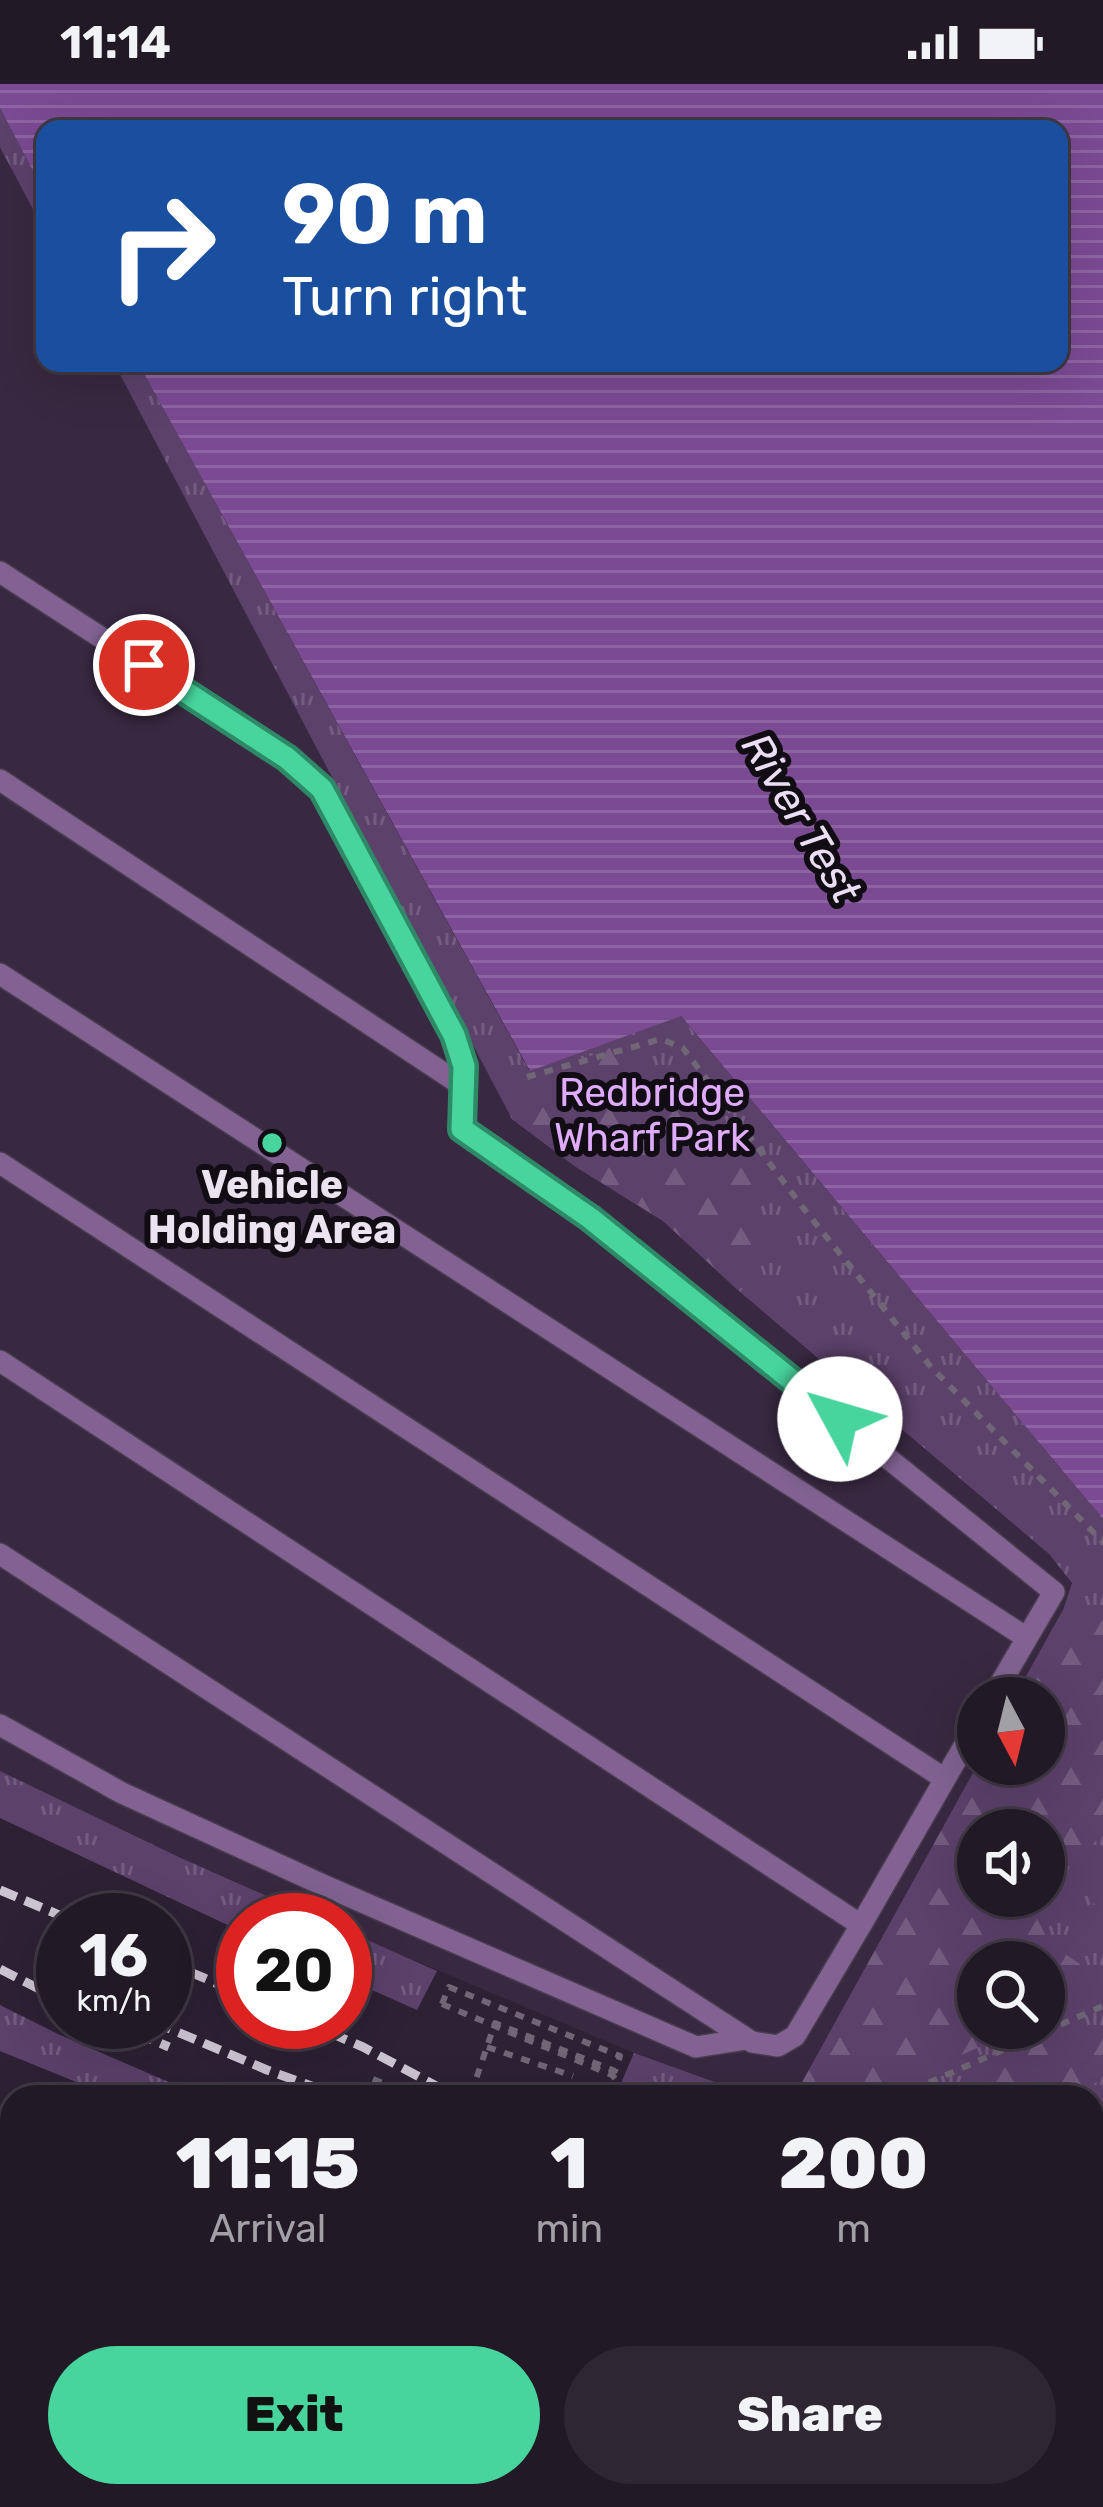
<!DOCTYPE html>
<html lang="en">
<head>
<meta charset="utf-8">
<style>
  body { margin:0; font-family:Rubik,sans-serif; background:#2e2632; color:#f1f3f6; height:100vh; display:flex; flex-direction:column; font-size:45px; white-space:nowrap }
  * { box-sizing:border-box; margin:0 }
  p { font-size:39px; color:#a2a0a7 }
  .icon { flex:none; width:66px; height:66px; fill:none; stroke:currentColor; stroke-width:2; stroke-linecap:round; stroke-linejoin:round }
  .map { position:relative; flex:1; overflow:hidden }
  .side { position:absolute; left:0px; top:2001px; width:1104px; height:423px; display:flex; flex-direction:column; background:#221926; border-radius:36px 36px 0 0; box-shadow:0 12px 48px #0002,0 0 0 3px #3f3843 }
  .side>* { flex:none }
  .banner { position:absolute; left:36px; top:36px; width:1032px; height:252px; border-radius:24px; box-shadow:0 12px 48px #0002,0 0 0 3px #3f3843; background:#1a4fa0; color:#fff; overflow:hidden }
  .needle { width:78px; rotate:173deg }
  .fabs { position:absolute; left:957px; top:1593px; display:grid; gap:24px }
  .fabs a { display:grid; place-items:center; width:108px; height:108px; border-radius:50%; background:#221926; box-shadow:0 12px 48px #0002,0 0 0 3px #3f3843; font-size:60px }
  .speed { position:absolute; left:36px; top:1809px; display:flex; gap:24px; font-size:60px; font-weight:700; text-align:center }
  .speed>* { display:grid; place-content:center; width:156px; height:156px; border-radius:50%; background:#221926; box-shadow:0 12px 48px #0002,0 0 0 3px #3f3843; line-height:1 }
  .speed small { font-size:30px; font-weight:400 }
  .speed .limit { border:18px solid #d22; background:#fff; color:#111 }
  .pin { position:absolute; display:grid; place-items:center; width:102px; height:102px; color:#fff; margin:-51px; border:6px solid #fff; border-radius:50%; box-shadow:0 3px 12px #0007 }
  .me { position:absolute; width:132px; margin:-66px; rotate:309deg; stroke-linejoin:round; filter:drop-shadow(0 0 9px #0008) }
  .turn { display:flex; align-items:center; gap:42px; height:252px; padding:0 48px; font-size:54px }
  .turn .icon { width:156px; height:156px; stroke-width:2.5 }
  .turn b { display:block; font-size:84px; line-height:102px }
  .eta { display:flex; justify-content:space-evenly; align-items:center; height:204px; text-align:center }
  .eta b { font-size:72px; font-weight:800; line-height:84px }
  .cta { display:flex; gap:24px; margin-top:auto; padding:24px 48px }
  .cta a { flex:1; height:138px; border-radius:72px; background:#47d49d; color:#111; font-size:48px; font-weight:800; line-height:138px; text-align:center }
  .cta a+a { background:#2e2632; color:#f1f3f6 }
  .status { display:flex; justify-content:space-between; align-items:center; height:84px; padding:0 60px; background:#221926; direction:ltr }
  .status svg { height:33px; fill:currentColor }
  .map>svg:first-child { display:block }
  .built { fill:#382841 }
  .grass { fill:url(#grass-tufts); fill-rule:evenodd }
  .forest { fill:url(#forest-firs) }
  .pitch { fill:#5c416b }
  .water { fill:url(#water-rules) }
  .shadow { fill:#0007 }
  .building { fill:url(#building-cross-hatch); stroke:#86788e; stroke-width:3 }
  .lines { fill:none; stroke-linecap:round; stroke-linejoin:round }
  .lane-casing { stroke:#483c4d; stroke-width:24 }
  .street-casing { stroke:#483c4d; stroke-width:27 }
  .path { stroke:#706676; stroke-width:6; stroke-dasharray:9 9; stroke-linecap:butt }
  .lane { stroke:#816292; stroke-width:21 }
  .street { stroke:#816292; stroke-width:24 }
  .rail { stroke:#cdc4d2; stroke-width:9; stroke-dasharray:18 9; stroke-linecap:butt }
  .path-bridge { stroke:#706676; stroke-width:6; stroke-dasharray:9 9; stroke-linecap:butt }
  .route-casing { stroke:#2e8a66; stroke-width:30 }
  .route { stroke:#47d49d; stroke-width:21 }
  .poi-dot { fill:#47d49d; stroke:#120d15; stroke-width:4.5 }
  .labels { text-anchor:middle; dominant-baseline:central; stroke-width:12; stroke-linejoin:round; paint-order:stroke }
  .park-label { font-size:39px; fill:#dfabfb; stroke:#120d15 }
  .poi-label { font-size:39px; font-weight:bold; fill:#ebe3f0; stroke:#120d15 }
  .water-label { font-size:42px; font-style:italic; fill:#ebdef2; stroke:#120d15 }
</style>
</head>
<body>
<div class="status"><b>11:14</b><svg viewBox="0 0 49 12"><path d="M0 12V9h3v3zM5 12V6h3v6zM10 12V3h3v9zM15 12V0h3v12zM26 1h20v11H26zM47 4h2v5h-2z"/></svg></div>
<div class="map">
<svg width="1103" height="2423" viewBox="0 0 1103 2423">
  <defs>
    <pattern id="grass-tufts" width="24" height="20" patternUnits="userSpaceOnUse" patternTransform="scale(3)"><rect width="24" height="20" fill="#5c416b"/><path d="M3 7l-1-3M5 7V3M7 7l1-3M15 17l-1-3M17 17v-4M19 17l1-3" fill="none" stroke="#745c80"/></pattern>
    <pattern id="forest-firs" width="22" height="20" patternUnits="userSpaceOnUse" patternTransform="scale(3)"><rect width="22" height="20" fill="#5c416b"/><path d="M5 1l3.5 6h-7zM16 11l3.5 6h-7z" fill="#745c80"/></pattern>
    <pattern id="water-rules" width="6" height="5" patternUnits="userSpaceOnUse" patternTransform="scale(3)"><rect width="6" height="5" fill="#7a4a92"/><path d="M0 2.5h6" fill="none" stroke="#8d64a2"/></pattern>
    <pattern id="building-cross-hatch" width="8" height="8" patternUnits="userSpaceOnUse" patternTransform="scale(3)"><rect width="8" height="8" fill="#4e4155"/><path d="M0 0l8 8M0 8l8-8" fill="none" stroke="#685c6e"/></pattern>
  </defs>
  <rect width="100%" height="100%" fill="#2d2133"/>
  <path class="built" d="M0,24L45,110V279H138L576,1083L663,1137L740,1208L1049,1470L1072,1499L1063,1526L1014,1614H978V1680L794,2013H757L634,1969L345,1847V1836H321L181,1774L0,1687Z
    M1092,2181L1103,2182V2237L1092,2235Z"/>
  <path class="grass" d="M0,24L45,110V148L0,63Z
    M114,279H138L529,986L680,931L1103,1435V2100L1092,2099V2013H794L978,1680H1044V1614H1014L1063,1526L1072,1499L1049,1470L740,1208L663,1137L576,1083L512,1035ZM978,1746H1044V1812H978ZM978,1878H1044V1944H978Z
    M0,1687L181,1774L321,1836H243V1848L219,1837L0,1734Z
    M345,1846L437,1887L417,1926L345,1894Z
    M0,1921L58,1950L203,2013H113L0,1967Z
    M634,1969L757,2013H615Z
    M323,2412H382V2423H322Z
    M823,2412H879L881,2423H824Z"/>
  <path class="forest" d="M626,957L643,1003L677,1023L713,1034L750,1084L756,1118L778,1160L740,1208L663,1137L576,1083L512,1035L524,1000Z
    M1103,1521V1751L1044,1801V1746H978V1812H1032L1028,1817L1050,1860L1080,1880L1088,1913L1044,1934V1878H978V1944H1021L900,1999L838,2013H794L978,1680H1044V1614H1014L1063,1526Z
    M1103,1943V1992L1079,2013H961L968,1999L1026,1966L1080,1944Z"/>
  <path class="pitch" d="M1103,1762V1831L1070,1787Z"/>
  <path class="water" d="M0,0H1103V1435L681,932L530,987L138,279H1059V45H45V110L0,24Z"/>
  <path class="shadow" d="M12,2106V2174L2,2187L0,2112Z
    M180,2412H230L229,2423H179Z"/>
  <path class="building" d="M8,2098L12,2102V2133L0,2123V2108Z
    M0,2123L12,2133L11,2165L0,2156Z
    M1092,2379H1103V2421L1081,2422V2412H1092Z
    M177,2412L222,2416L221,2423H176Z
    M453,2412H507V2423H454Z
    M724,2412H774L775,2423H724Z
    M926,2412H966V2423H926Z
    M966,2412H1003V2423H966Z
    M1003,2412H1043V2423H1003Z
    M1043,2412H1081V2422L1043,2423Z"/>
  <g class="lines">
    <defs>
      <path id="lane" d="M0,488L287,674L321,705L454,951L464,982L462,1045L590,1134L1054,1508L1027,1554
        M0,696L463,1002
        M0,890L1027,1554L992,1614
        M0,1079L945,1695L861,1841
        M0,1277L861,1841L795,1952L778,1962L752,1958L0,1470
        M0,1641L122,1709L323,1801L696,1963L747,1955
        M945,1695L978,1638
        M641,2412L642,2423"/>
      <path id="street" d="M1092,2321L1103,2322
        M897,2412L898,2423
        M66,2423L67,2412
        M304,2423L305,2412
        M396,2423V2412"/>
    </defs>
    <use href="#lane" class="lane-casing"/>
    <use href="#street" class="street-casing"/>
    <path class="path" d="M527,993L661,955L683,964L804,1125L931,1283L1103,1458
      M442,1920L612,1991L626,2007L643,2013
      M487,1963L573,1992
      M373,1995L417,2013
      M896,2013L1103,1922
      M819,2412L820,2423"/>
    <use href="#lane" class="lane"/>
    <use href="#street" class="street"/>
    <path class="rail" d="M0,1806L71,1836
      M165,1877L243,1911
      M0,1885L63,1917
      M111,1938L169,1963
      M154,1938L267,1986L342,2013
      M305,1938L363,1963L457,2013
      M1092,2186L1103,2187
      M1092,2205L1103,2208
      M1092,2225L1103,2229"/>
    <path class="path-bridge" d="M442,1920L449,1903L620,1972L615,1987L495,1939L470,2013"/>
  </g>
  <g class="lines">
    <defs>
      <path id="route" d="M144,581L287,674L322,705L454,951L464,982L462,1045L590,1134L840,1335"/>
    </defs>
    <use href="#route" class="route-casing"/>
    <use href="#route" class="route"/>
  </g>
  <circle class="poi-dot" cx="272" cy="1059" r="12"/>
  <g class="labels">
    <g class="park-label">
      <text x="652" y="1009">Redbridge<tspan x="652" dy="45">Wharf Park</tspan></text>
    </g>
    <g class="poi-label">
      <text x="272" y="1101">Vehicle<tspan x="272" dy="45">Holding Area</tspan></text>
    </g>
    <g class="water-label">
      <text transform="translate(801 734) rotate(59)">River Test</text>
    </g>
  </g>
</svg>
<div class="fabs">
<a><svg class="needle" viewBox="-14 -14 28 28"><path d="M0-13l5 13h-10z" fill="#e53935"/><path d="M0 13l5-13h-10z" fill="#a2a0a7"/></svg></a>
<a><svg class="icon" aria-label="sound" viewBox="0 0 24 24"><path d="M4 9h4l5-4v14l-5-4H4zM17 9q2 3 0 6"/></svg></a>
<a><svg class="icon" aria-label="search" viewBox="0 0 24 24"><circle cx="10" cy="10" r="6"/><path d="M15 15l6 6"/></svg></a>
</div>
<div class="speed"><div>16<small>km/h</small></div><div class="limit">20</div></div>
<div class="pin" style="left:144px;top:581px;background:#d93025"><svg class="icon" aria-label="arrive" viewBox="0 0 24 24"><path d="M6 21V4h12l-3 4 3 4H6"/></svg></div>
<svg class="me" style="left:840px;top:1335px" viewBox="-20 -20 40 40"><circle r="19" fill="#fff"/><path d="M0-13L10 11 0 6-10 11z" fill="#47d49d"/></svg>
<div class="banner">
<div class="turn"><svg class="icon" aria-label="right" viewBox="0 0 24 24"><path d="M7 20v-9h11M14 6l5 5-5 5"/></svg><div><b>90 m</b>Turn right</div></div>
</div>
<section class="side">
<div class="eta">
<div><b>11:15</b><p>Arrival</p></div>
<div><b>1</b><p>min</p></div>
<div><b>200</b><p>m</p></div>
</div>
<div class="cta"><a>Exit</a><a>Share</a></div>
</section>
</div>
</body>
</html>
